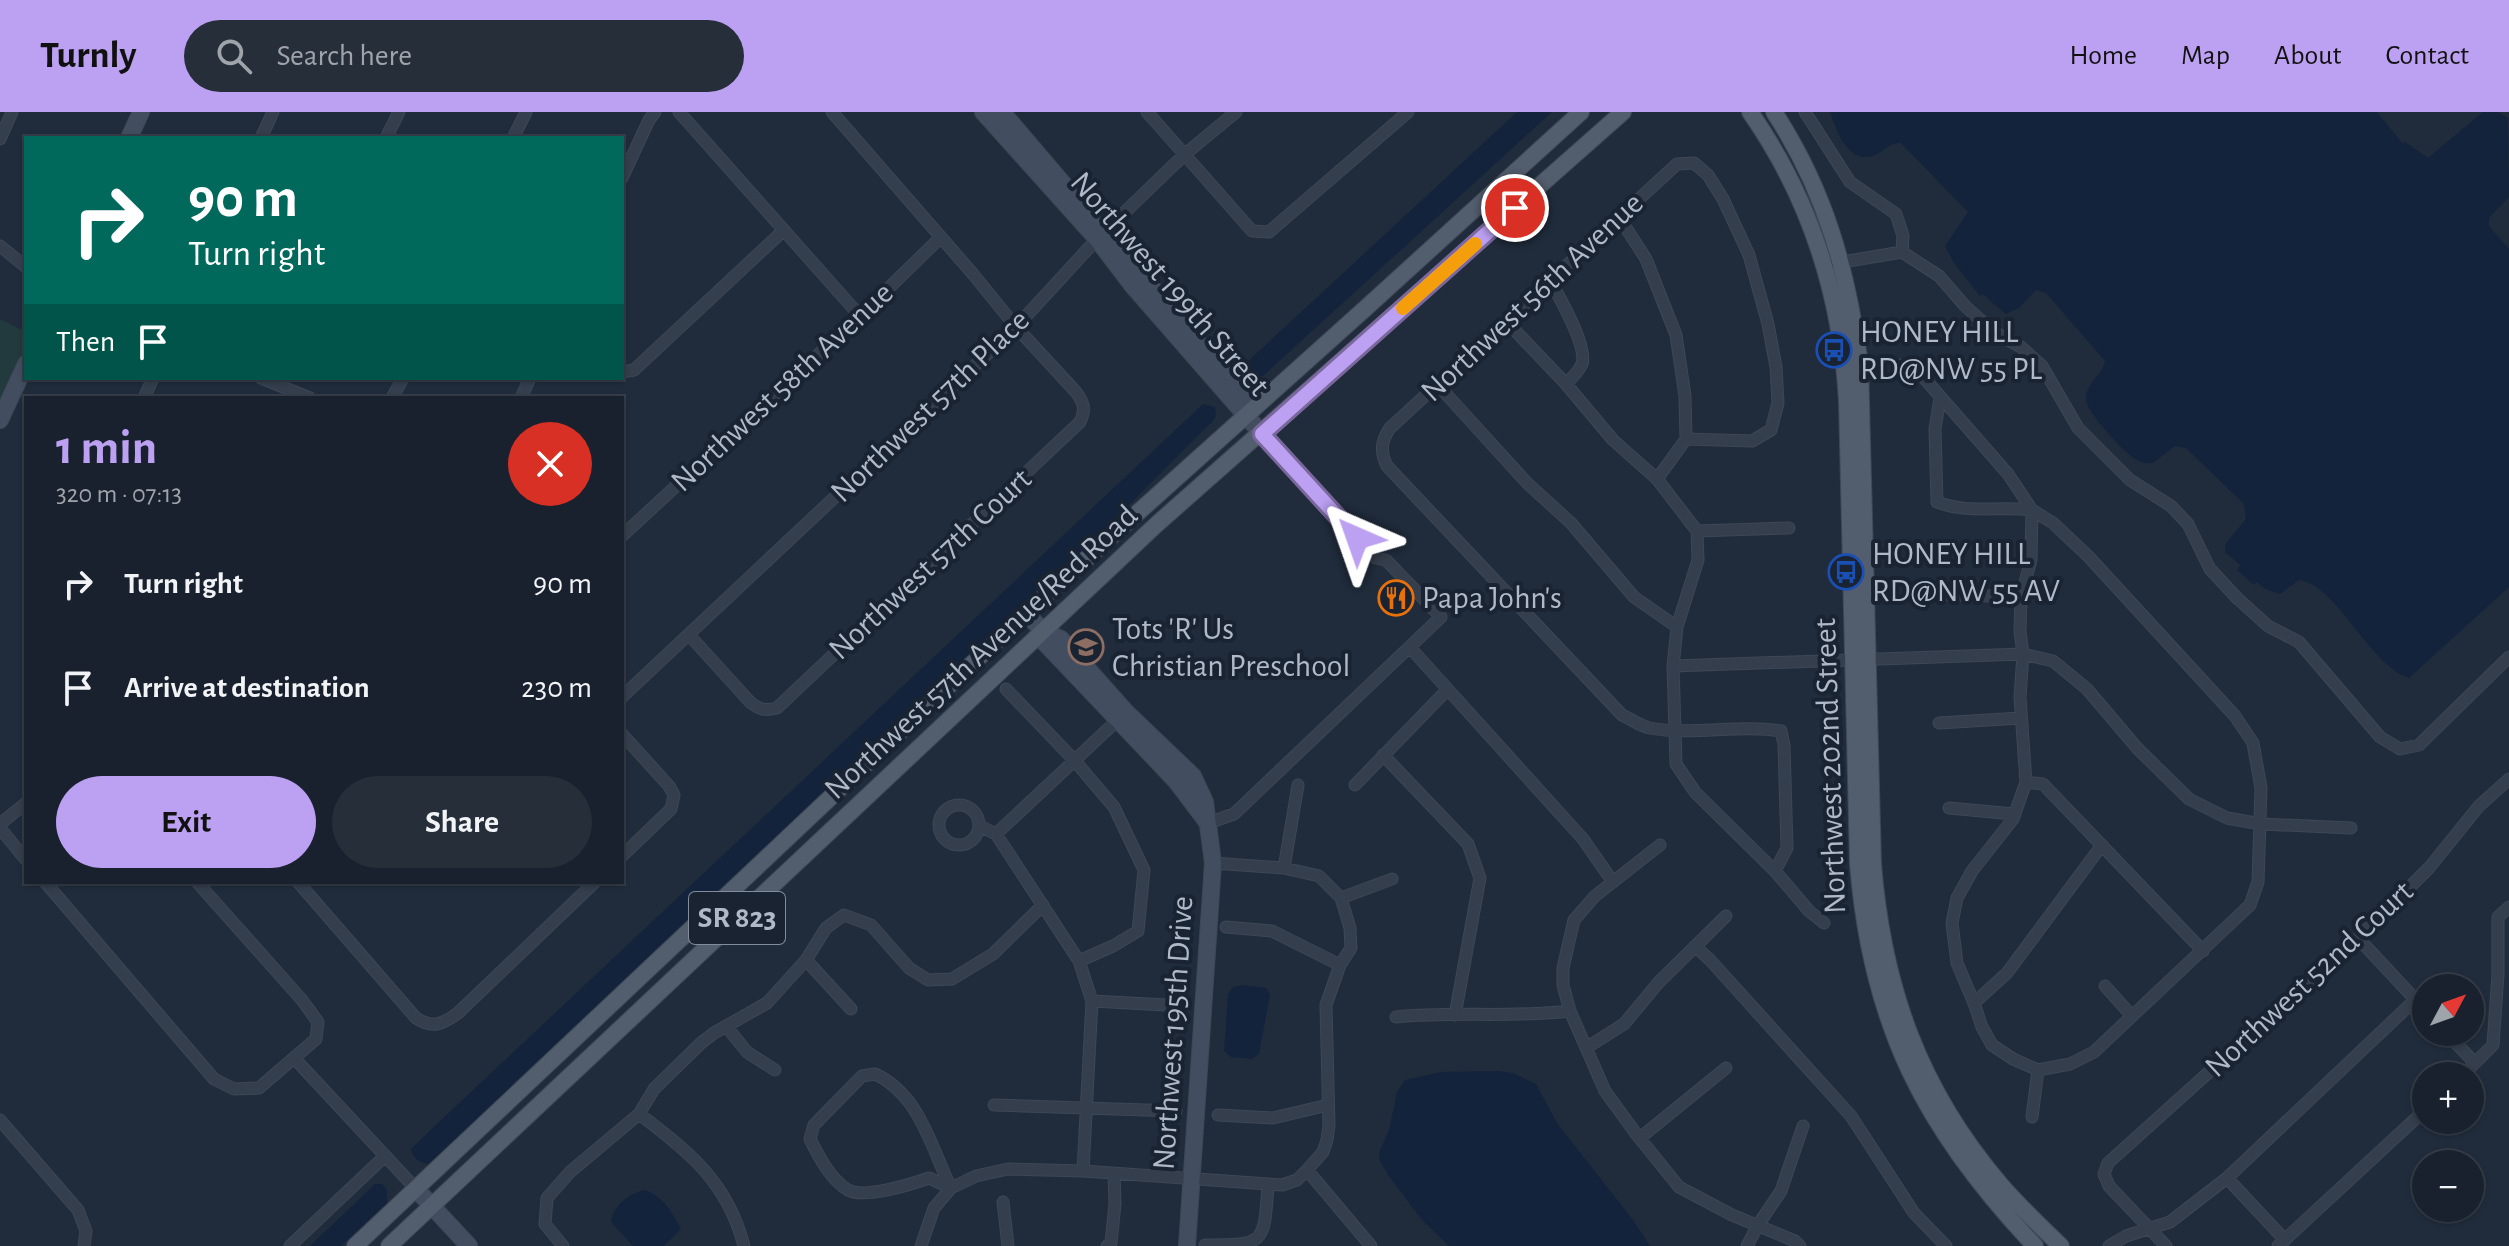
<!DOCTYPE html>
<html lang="en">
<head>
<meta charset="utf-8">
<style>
  body { margin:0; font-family:"Alegreya Sans",sans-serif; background:#252e39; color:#f1f3f6; height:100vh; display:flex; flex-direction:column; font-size:30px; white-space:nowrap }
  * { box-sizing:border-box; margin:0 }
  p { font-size:26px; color:#9fa3aa }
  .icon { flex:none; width:44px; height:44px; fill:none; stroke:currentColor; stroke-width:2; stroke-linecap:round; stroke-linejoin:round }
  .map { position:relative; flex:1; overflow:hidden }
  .details { position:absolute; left:24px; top:284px; width:600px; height:488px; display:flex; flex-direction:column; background:#18212d; border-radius:0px; box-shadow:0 2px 6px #0004,0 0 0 2px #363e49 }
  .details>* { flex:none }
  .guide { position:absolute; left:24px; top:24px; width:600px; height:244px; border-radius:0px; box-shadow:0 2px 6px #0004,0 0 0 2px #363e49; background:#00695c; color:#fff; overflow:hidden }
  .needle { width:52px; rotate:49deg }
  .controls { position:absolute; left:2412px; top:862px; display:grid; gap:16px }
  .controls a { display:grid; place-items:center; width:72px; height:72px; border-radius:50%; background:#18212d; box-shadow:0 2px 6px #0004,0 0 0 2px #363e49; font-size:40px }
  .pin { position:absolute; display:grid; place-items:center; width:68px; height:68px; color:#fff; margin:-34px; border:4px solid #fff; border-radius:50%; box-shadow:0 2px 8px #0007 }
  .me { position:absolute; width:88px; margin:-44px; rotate:317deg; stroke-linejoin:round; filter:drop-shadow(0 0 6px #0008) }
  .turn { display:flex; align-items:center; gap:28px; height:168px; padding:0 32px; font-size:36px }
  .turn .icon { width:104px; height:104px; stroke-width:2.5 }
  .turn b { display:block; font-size:56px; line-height:68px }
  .then { display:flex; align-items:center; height:76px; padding:0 32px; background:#0003; gap:16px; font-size:30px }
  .round { display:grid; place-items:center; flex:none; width:84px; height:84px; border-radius:42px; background:#252e39 }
  .head { display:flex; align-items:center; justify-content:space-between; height:136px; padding:0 32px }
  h1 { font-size:48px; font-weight:700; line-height:60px; color:#bca0f2 }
  .primary-button { display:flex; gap:16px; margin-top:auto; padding:16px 32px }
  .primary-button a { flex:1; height:92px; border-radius:48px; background:#bca0f2; color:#111; font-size:32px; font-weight:700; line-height:92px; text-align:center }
  .primary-button a+a { background:#252e39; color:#f1f3f6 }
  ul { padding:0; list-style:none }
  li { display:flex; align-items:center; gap:24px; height:104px; padding:0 32px }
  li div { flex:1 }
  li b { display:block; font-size:30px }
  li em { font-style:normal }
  header { display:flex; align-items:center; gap:48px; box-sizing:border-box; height:112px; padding:0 40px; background:#bca0f2; color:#111 }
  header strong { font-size:38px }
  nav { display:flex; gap:44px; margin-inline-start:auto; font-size:28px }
  .search { width:560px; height:72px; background:#252e39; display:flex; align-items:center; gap:20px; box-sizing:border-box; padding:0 28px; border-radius:44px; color:#9fa3aa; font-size:30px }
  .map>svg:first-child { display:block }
  .green { fill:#223a3d }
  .water { fill:#13233b }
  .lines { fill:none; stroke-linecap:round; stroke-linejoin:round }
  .street-casing { stroke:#3e4755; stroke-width:13 }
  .secondary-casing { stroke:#3e4755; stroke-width:18 }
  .primary-casing { stroke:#3e4755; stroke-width:18 }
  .street { stroke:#343e4c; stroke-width:11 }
  .secondary { stroke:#424d60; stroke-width:16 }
  .primary { stroke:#525d6d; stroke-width:16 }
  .route-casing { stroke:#7a689d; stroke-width:20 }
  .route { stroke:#bca0f2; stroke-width:14 }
  .slow { stroke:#f59e0b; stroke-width:14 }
  .labels { text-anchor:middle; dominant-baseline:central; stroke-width:8; stroke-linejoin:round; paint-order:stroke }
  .shield { fill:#1a2331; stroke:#828c9b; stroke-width:2 }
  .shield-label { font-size:30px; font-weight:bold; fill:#afb9c8 }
  .street-label { font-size:32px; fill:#afb9c8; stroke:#1a2331 }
  .poi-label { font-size:32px; fill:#afb9c8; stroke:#1a2331; text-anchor:start }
</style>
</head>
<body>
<header>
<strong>Turnly</strong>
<div class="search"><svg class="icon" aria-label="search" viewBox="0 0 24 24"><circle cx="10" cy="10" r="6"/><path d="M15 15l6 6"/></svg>Search here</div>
<nav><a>Home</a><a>Map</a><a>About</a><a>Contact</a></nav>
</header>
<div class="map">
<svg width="2509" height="1134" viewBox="0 0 2509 1134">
  <rect width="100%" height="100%" fill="#202c3c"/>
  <path class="green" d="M0,207L26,220V240L0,297Z"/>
  <path class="water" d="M1517,0H1552L1263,264L1248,263L1244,257L1245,252Z
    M1830,0H2377L2402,31L2405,30L2428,46L2483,0H2498L2508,6L2509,85L2489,106V114L2509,137V475L2409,566C2370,554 2336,472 2299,468L2280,482L2265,477L2257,470L2254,473L2237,458L2240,453L2225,440L2226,431L2246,407L2244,392L2186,336L2175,334L2153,351C2146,352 2141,351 2135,347C2123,339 2087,301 2086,288C2085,271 2102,264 2105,249L2046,181L2036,178L2019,196L2006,202L1982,182L1980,184L1954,151L1945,134L1968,100L1901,31C1891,30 1888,36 1879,41C1851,58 1837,21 1830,0Z
    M1203,292L1215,295L1216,304L1213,309L1036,486L889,618L490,995L428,1052C419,1050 413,1047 411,1037L438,1011Z
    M1243,873L1266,876L1270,883L1259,942L1252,947L1231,945L1224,939L1228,882L1233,875Z
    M1497,959L1513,961L1536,972L1557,1011L1633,1108L1650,1134H1449L1422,1108L1388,1063L1379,1047L1380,1038L1389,1018L1397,980L1405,968L1440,960Z
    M375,1072H382L387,1077V1091L341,1134H310Z
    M645,1078C661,1083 674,1102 681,1117L664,1134H633L611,1110C613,1094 629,1081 645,1078Z"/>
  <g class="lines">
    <defs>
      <path id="street" d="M679,0L860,204
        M1147,0L1252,119L1269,120L1408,0
        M1805,0L1850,70L1896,102L1903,124L1902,140
        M261,26L273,0
        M386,26L399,0
        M513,26L526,0
        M0,27L12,0
        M622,66L649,8L655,0
        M1619,105L1646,147L1676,223L1685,284L1686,327
        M0,134L26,155
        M1902,140L1939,164L1966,195L1994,220L2021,235L2042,254L2078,316L2130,368L2171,394L2188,412L2210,457L2237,486L2268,514L2299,530L2380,625L2400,637L2419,633L2509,545
        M1836,151L1902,140
        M1550,168C1559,185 1588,234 1582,252C1579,259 1571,267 1566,272
        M1506,209L1566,272L1613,328L1657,367L1697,419L1698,448L1677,515L1673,554L1676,652L1695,680L1775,759L1809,799L1824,811
        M1899,253L1917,258L2008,362L2032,398L2053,411L2088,444L2235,604L2253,631L2261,676L2258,770L2250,793L2094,940L2070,952L2038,958
        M622,260L634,258L784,118
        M261,266L310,286
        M1437,272L1527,371L1571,411L1634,485L1677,515
        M144,286L153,266
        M392,286L403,266
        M521,286L530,266
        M1940,286L1935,317L1937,390C1967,402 2000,394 2032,398L2031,448L2021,485L2020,519L2023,542L2020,585L2026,670L2013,707L1972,759L1957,786L1952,811L1957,851L1974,891L1982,915L1992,933L2013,947L2038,958
        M1686,327L1752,329L1771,318L1778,291L1776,255L1768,212L1749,143L1723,87L1708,63L1694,51L1677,52L1390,316C1381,329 1380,340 1387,354L1622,603C1631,607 1640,614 1650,616C1693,624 1738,612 1781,619L1784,633L1787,736L1775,759
        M1657,367L1686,327
        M1697,419L1789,416
        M622,424L860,204L941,125
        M1930,482L2021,485
        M690,524L750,590C760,598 765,599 777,596L1080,310C1086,297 1084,291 1076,280L1016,215L973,162L832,0
        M1415,541L1583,727L1613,770
        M1673,554L2023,542L2053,549L2087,577L2138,637L2189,687L2227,706L2261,712L2351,716
        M1006,577L1075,649L1114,695L1144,758L1138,819L1113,834L1079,849
        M622,585L1016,215L1097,127L1184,43L1236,0
        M1939,611L2021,606
        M622,622L669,674L674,683L671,697L622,744
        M1383,643L1468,732L1480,766L1455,903
        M2026,670L2043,672L2203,839
        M1355,673L1447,578
        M939 713a20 20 0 1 1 40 0a20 20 0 1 1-40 0Z
        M1949,696L2014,702
        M1208,711L1234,702L1441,505L1386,448L1376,446L1262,322
        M0,712L26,691
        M980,714L996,722L1079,849L1092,889L1083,1059
        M0,716L26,748
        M996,722L1123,603
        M1660,733L1595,784L1574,808L1563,856V873L1570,899L1605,979L1637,1023L1679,1075L1732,1103L1795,1129L1800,1134
        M1284,756L1298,673
        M45,770L214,967L234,977L259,976L316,927L318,910L302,888L197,770
        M298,770L416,906C433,917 443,912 458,901L595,770
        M1341,786L1392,767
        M1226,815L1272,819L1340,853
        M2358,826L2426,899
        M1695,834L1711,849L1851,1004L1914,1101L1946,1134
        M806,848L851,897
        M2105,874L2132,904
        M1092,889L1185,894
        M1974,891L2007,861L2102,733
        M1396,905C1454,899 1512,906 1570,899
        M726,914L747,940L775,958
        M2445,920L2475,951
        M1586,936L1624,912L1659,870L1726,804
        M295,947L416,1077
        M875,962C920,983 931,1035 951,1076L929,1066C912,1072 864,1087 848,1078C830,1067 819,1045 810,1027L814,1013L862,964Z
        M2462,964L2493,933L2498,862V805L2509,795
        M994,993L1176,999
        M639,1002C689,1039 728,1071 744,1134
        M1218,1003L1273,1006L1328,993
        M2032,1005L2038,958
        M0,1008L78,1098L86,1119L84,1134
        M1641,1025L1726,956
        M1307,1058L1371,1134
        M2227,1066L2285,1128
        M1003,1090L1008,1134
        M1205,1133C1266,1133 1264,1132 1268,1072
        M290,1134L385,1044
        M563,1134L545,1112L547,1086L570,1060L639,1002L654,977L701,931L714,921L767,891L806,848L826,816L844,803L871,813L909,856L928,868L952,867L993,842L1043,793
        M921,1134L934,1096L951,1076L976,1064L1008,1057L1083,1059L1282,1073L1297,1068L1307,1058L1323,1040L1327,1028L1329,1013L1326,893L1340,853L1351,836L1350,816L1341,786L1319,764L1284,756L1213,751
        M1107,1134L1111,1131L1115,1092L1114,1062
        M1747,1134L1758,1113L1781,1079L1803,1014
        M2109,1134L2126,1124L2170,1110L2227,1066L2415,888
        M2166,1134L2109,1074L2104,1062L2108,1051L2358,826L2429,756L2479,694L2509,667
        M2278,1134L2426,997"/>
      <path id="secondary" d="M983,0L1097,127L1132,173L1262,322
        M1002,0L1233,271L1245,288
        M129,26L141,0
        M0,308L26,252
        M1026,501L1043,519L1061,527L1126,600L1193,664L1205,690L1213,751L1187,1134
        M1043,519L1044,530L1176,669L1207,710
        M416,1077L469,1134"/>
      <path id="primary" d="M1750,0C1810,86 1841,184 1847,289L1858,752C1871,913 1925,1018 2035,1134
        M1774,0C1826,80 1847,158 1860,252L1873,752C1883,875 1919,977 2000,1072C2019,1094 2040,1114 2061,1134
        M355,1134L1026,501L1368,194L1581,0
        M389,1134L1157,412L1623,0"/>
    </defs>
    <use href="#street" class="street-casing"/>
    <use href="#secondary" class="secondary-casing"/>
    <use href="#primary" class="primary-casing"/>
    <use href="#street" class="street"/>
    <use href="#secondary" class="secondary"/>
    <use href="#primary" class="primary"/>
  </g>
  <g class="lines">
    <defs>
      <path id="route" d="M1357,426L1262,322L1515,96"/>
    </defs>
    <use href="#route" class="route-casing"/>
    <use href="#route" class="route"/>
    <path class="slow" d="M1403,196L1475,132"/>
  </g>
  <defs>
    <symbol id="bus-ring" viewBox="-11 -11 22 22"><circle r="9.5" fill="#1a2331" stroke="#1a4fb4" stroke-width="1.5"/><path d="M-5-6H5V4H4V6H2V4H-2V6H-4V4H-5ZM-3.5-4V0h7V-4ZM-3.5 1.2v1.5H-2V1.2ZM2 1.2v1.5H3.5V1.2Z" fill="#1a4fb4"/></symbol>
    <symbol id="restaurant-ring" viewBox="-11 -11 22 22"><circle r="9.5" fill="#1a2331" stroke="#e8710a" stroke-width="1.5"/><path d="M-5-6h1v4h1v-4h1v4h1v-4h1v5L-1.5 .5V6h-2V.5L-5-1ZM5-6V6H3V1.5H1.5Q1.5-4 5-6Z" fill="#e8710a"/></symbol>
    <symbol id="school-ring" viewBox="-11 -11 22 22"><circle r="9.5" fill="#1a2331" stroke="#8d6e63" stroke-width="1.5"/><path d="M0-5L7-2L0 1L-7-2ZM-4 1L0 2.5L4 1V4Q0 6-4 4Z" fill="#8d6e63"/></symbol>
  </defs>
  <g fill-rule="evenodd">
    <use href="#bus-ring" x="1814" y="218" width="40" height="40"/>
    <use href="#bus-ring" x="1826" y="440" width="40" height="40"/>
    <use href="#restaurant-ring" x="1376" y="466" width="40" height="40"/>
    <use href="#school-ring" x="1066" y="515" width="40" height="40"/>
  </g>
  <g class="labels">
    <rect class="shield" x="689" y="780" width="96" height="52" rx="6"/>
    <g class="shield-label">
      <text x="737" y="806">SR 823</text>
    </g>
    <g class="street-label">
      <text transform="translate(1170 172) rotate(49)">Northwest 199th Street</text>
      <text transform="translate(1532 185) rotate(-43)">Northwest 56th Avenue</text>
      <text transform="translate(782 275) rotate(-43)">Northwest 58th Avenue</text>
      <text transform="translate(930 294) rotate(-44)">Northwest 57th Place</text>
      <text transform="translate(930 452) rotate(-43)">Northwest 57th Court</text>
      <text transform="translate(981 540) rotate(-43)">Northwest 57th Avenue/Red Road</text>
      <text transform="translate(1830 654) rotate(-92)">Northwest 202nd Street</text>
      <text transform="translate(2309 867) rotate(-43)">Northwest 52nd Court</text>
      <text transform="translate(1173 921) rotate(-86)">Northwest 195th Drive</text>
    </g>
    <g class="poi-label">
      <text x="1860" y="220">HONEY HILL<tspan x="1860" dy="37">RD@NW 55 PL</tspan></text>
      <text x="1872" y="442">HONEY HILL<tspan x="1872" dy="37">RD@NW 55 AV</tspan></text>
      <text x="1422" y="486">Papa John's</text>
      <text x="1112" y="517">Tots 'R' Us<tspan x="1112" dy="37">Christian Preschool</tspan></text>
    </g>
  </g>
</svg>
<div class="controls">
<a><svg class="needle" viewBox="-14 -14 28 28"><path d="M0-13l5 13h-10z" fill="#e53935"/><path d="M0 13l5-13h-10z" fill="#9fa3aa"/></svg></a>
<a>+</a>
<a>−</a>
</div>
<div class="pin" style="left:1515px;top:96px;background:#d93025"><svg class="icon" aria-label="arrive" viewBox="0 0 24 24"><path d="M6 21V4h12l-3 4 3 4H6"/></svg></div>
<svg class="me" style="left:1357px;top:426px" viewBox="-20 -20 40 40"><path d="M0-17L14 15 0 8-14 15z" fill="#bca0f2" stroke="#fff" stroke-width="4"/></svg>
<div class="guide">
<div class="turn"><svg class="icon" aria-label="right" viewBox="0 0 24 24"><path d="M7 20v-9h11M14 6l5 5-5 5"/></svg><div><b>90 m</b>Turn right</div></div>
<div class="then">Then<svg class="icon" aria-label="arrive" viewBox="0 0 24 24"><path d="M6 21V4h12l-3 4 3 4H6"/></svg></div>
</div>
<section class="details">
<div class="head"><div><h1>1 min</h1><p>320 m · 07:13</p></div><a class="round" style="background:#d93025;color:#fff"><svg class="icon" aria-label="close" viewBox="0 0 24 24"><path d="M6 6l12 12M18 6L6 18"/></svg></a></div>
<ul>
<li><svg class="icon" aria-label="right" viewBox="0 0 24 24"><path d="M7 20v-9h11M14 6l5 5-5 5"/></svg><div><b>Turn right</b></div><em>90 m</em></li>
<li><svg class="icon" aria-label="arrive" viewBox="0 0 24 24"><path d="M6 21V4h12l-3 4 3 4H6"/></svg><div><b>Arrive at destination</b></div><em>230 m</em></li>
</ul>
<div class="primary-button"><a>Exit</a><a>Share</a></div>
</section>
</div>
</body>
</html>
